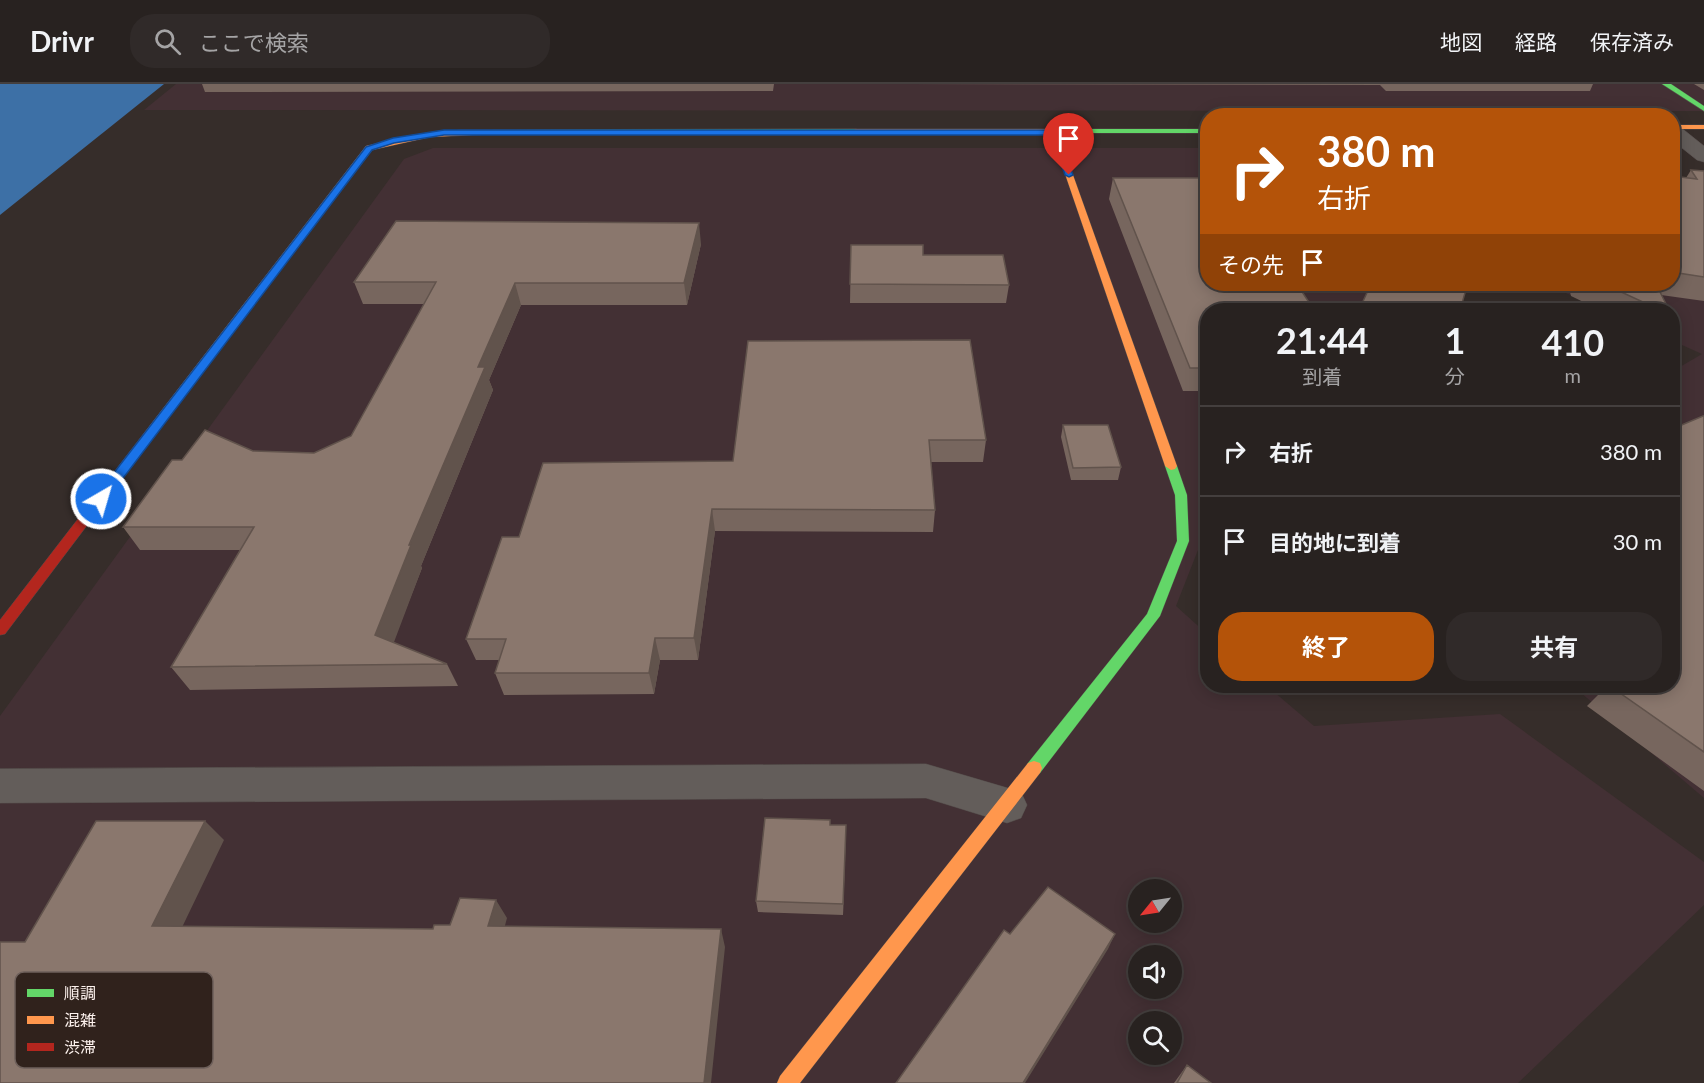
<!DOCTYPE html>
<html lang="ja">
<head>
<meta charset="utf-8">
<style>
  body { margin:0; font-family:Lato,"Noto Sans JP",sans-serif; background:#302a29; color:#f1f3f6; height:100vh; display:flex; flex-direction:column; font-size:22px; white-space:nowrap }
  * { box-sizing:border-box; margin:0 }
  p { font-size:20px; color:#a5a4a5 }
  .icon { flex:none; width:33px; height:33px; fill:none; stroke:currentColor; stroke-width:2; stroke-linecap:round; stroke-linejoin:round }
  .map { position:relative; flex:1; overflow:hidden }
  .side { position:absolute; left:1200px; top:219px; width:480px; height:390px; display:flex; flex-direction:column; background:#282220; border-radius:24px; box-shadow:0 3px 15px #0003,0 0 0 2px #443f3e }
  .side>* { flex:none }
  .top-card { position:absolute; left:1200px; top:24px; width:480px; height:183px; border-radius:24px; box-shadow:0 3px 15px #0003,0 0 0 2px #443f3e; background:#b45309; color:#fff; overflow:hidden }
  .needle { width:39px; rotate:240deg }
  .buttons { position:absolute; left:1128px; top:795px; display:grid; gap:12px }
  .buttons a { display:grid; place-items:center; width:54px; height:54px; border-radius:50%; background:#282220; box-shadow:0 3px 15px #0003,0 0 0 2px #443f3e; font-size:30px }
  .pin { position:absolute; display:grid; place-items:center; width:51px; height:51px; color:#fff; margin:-62px -26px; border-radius:50% 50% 50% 0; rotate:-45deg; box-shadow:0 0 6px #0007 }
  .pin .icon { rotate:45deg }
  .me { position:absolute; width:66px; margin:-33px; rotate:38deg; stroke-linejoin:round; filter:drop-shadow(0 0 4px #0008) }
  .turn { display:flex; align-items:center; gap:21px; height:126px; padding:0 18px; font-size:27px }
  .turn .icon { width:78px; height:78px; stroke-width:2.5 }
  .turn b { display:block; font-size:42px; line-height:51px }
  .then { display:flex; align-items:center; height:57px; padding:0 18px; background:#0003; gap:12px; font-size:22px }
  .eta { display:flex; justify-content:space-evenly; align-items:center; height:102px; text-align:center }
  .eta b { font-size:36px; font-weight:700; line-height:42px }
  .button { display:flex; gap:12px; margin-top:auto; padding:12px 18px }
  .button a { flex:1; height:69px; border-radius:24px; background:#b45309; color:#fff; font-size:24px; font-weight:700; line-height:69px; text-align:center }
  .button a+a { background:#302a29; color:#f1f3f6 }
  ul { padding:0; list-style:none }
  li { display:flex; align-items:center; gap:18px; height:90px; padding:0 18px; border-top:2px solid #443f3e }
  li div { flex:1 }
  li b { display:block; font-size:22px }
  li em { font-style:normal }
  header { display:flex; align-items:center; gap:36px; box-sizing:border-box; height:84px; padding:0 30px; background:#282220; border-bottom:2px solid #443f3e }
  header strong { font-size:28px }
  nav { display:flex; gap:33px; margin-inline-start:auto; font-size:21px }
  .search { width:420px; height:54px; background:#302a29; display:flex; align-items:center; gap:15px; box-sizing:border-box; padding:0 21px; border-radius:24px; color:#a5a4a5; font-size:22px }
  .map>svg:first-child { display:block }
  .industrial { fill:#433034; fill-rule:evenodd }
  .water { fill:#3d70a6 }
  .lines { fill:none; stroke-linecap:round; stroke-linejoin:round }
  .street-casing { stroke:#524a48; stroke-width:1 }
  .fast-casing { stroke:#524a48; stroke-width:1 }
  .slow-casing { stroke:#524a48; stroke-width:1 }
  .jam-casing { stroke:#524a48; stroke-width:1 }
  .street { fill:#635d5a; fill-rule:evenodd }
  .fast { fill:#63d668; fill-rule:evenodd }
  .slow { fill:#ff974d; fill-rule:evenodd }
  .jam { fill:#b3261e; fill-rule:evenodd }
  .wall { fill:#77665e }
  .shaded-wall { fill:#61534c }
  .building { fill:#8a776d; stroke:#61534c; stroke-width:1.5 }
  .route { fill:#1a73e8; stroke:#114b97; stroke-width:1.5 }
  .key { fill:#30221c; stroke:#6e605b; stroke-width:1.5 }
  .key-label { font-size:16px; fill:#fdf2ee }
</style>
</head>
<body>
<header>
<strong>Drivr</strong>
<div class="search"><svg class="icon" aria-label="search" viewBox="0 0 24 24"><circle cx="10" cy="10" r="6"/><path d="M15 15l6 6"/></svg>ここで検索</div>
<nav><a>地図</a><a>経路</a><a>保存済み</a></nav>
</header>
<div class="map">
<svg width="1704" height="999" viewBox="0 0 1704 999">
  <rect width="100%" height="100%" fill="#362d2a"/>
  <path class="industrial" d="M176,0H1704V27L144,26Z
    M433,64H1207L1208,200H1438L1446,226H1208L1207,443L1176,522L1207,550L1208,602H1267L1314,642L1500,630L1704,778V821L1518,999H0V632L404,75ZM1138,806H1172V838H1138ZM1138,872H1172V904H1138ZM1138,938H1172V970H1138Z
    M1704,107V714L1573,602H1672L1673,287L1702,270L1673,257L1672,226H1605L1545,200H1672Z"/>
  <path class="water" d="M0,0H164L0,131Z"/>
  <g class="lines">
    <defs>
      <path id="street" d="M1672,41L1679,42L1704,62V78L1697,76L1672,56Z
        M926,680L1021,708L1027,721L1021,734L1007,739L926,714L0,719V685Z"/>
      <path id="fast" d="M1662,0H1671L1704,22V27Z
        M856,45L860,47L859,49L493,50L489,48L493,46Z
        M1087,45H1208V49H1084L1083,47Z
        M1171,378L1177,382L1187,411L1189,457L1160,532L1040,689L1034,691L1028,689L1026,684L1028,679L1147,530L1177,457L1175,411L1165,382Z"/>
      <path id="slow" d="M1672,41H1704V45H1672Z
        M856,45H1090L1091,47L1087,49H1058L1177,382L1175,385L1171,386L1165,382L1051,49H853L852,47Z
        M461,46H493L497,48L493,50L430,53L372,66L153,354H145L143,351L145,348L366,62L415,51Z
        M1034,677L1040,679L1042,684L1040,689L800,999H777L780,992L1028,679Z"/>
      <path id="jam" d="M149,347L155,351L153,354L5,550L0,551V536L145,348Z"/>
    </defs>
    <use href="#street" class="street-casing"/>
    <use href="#fast" class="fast-casing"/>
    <use href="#slow" class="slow-casing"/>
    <use href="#jam" class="jam-casing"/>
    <use href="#street" class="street"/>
    <use href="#fast" class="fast"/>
    <use href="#slow" class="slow"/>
    <use href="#jam" class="jam"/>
  </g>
  <path class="wall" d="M202,0H774L773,7L205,8Z
    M908,0H1593L1590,7H1386L1380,1Z
    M1694,0H1704V6Z
    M1691,86L1704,87V217L1661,211L1669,226H1600L1571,212L1568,200H1672V92L1686,94Z
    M1205,89H1208V307H1183L1109,115L1113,94H1204Z
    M701,160L687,221H521L489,296L493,306L421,482L422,484L393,558L447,580L458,602L190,606L171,583L240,466H140L123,443L182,376L253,367L314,369L351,352L424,220H363L354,198Z
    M851,161L1009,201L1006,219H850Z
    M748,257L986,356L983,378H931L935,426L933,448L715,447L698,576H660L654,610L504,611L495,589L499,576H476L466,555L519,453L733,377Z
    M1704,332V707L1587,622L1607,602H1672Z
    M1063,341L1121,383L1118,396H1071L1061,353Z
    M846,741L843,831L758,828L756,817Z
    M1187,981L1211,999H1174Z"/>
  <path class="shaded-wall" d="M699,139L701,160L687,221L684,199Z
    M515,199L521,221L489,296L493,306L421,482L422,484L388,574L375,551L478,283Z
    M712,425L715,447L698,576L694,554Z
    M655,554L660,576L654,610L649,589Z
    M205,737L224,756L174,860L152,842Z
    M846,741V753L843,831V820Z
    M496,816L507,834L500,860L488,842Z
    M721,845L725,863L711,999H704Z
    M1115,850L1108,865L1025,999H1023Z"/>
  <path class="building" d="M1691,86L1704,87V193L1672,188V92L1697,95Z
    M1113,94H1208V200H1297L1314,226H1208V284H1190Z
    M396,137L699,139L684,199H515L478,283H485L409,461H411L375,551L447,580L171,583L254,443H123L172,376H182L205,346L253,367L314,369L351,352L436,198H354Z
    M851,161H923V171H1003L1009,201L850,200Z
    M1371,200H1458L1465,209L1460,226H1359Z
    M1604,200H1656L1669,226H1660Z
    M970,256L986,356H929L935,426L712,425L694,554H655L649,589H495L506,555H466L502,453H519L543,379L733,377L748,257Z
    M1703,332H1704V668L1610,602H1672V345Z
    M1063,341H1108L1121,383L1073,384Z
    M765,734L830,736V741H846L843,820L756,817Z
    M96,737H205L152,842L433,845L434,841H450L460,814L496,816L488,842L721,845L704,999H0V858H25Z
    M1048,803L1115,850L1023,999H896L1004,846L1010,850Z
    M1187,981L1211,999H1177Z"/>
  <path class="route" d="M444,46H1054L1058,48L1073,91L1069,93L1065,91L1051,51H444L394,59L372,66L105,418H96L94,415L96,412L366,63L393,54Z"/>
  <rect x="15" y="888" width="198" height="96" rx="9" class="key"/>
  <rect x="27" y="905" width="27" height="8" fill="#63d668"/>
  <rect x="27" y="932" width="27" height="8" fill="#ff974d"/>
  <rect x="27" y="959" width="27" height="8" fill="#b3261e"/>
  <g class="key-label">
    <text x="64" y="915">順調</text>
    <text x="64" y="942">混雑</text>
    <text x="64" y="969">渋滞</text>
  </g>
</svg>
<div class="buttons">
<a><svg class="needle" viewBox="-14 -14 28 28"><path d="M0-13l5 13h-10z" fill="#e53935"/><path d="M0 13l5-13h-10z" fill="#a5a4a5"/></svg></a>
<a><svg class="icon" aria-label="sound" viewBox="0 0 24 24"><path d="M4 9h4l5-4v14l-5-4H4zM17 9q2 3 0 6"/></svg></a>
<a><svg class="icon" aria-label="search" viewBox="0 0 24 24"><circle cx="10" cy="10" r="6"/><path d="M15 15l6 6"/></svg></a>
</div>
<div class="pin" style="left:1069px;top:91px;background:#d93025"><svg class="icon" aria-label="arrive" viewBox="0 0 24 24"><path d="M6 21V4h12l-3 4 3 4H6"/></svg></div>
<svg class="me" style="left:101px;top:415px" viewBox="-20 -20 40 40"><circle r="17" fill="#1a73e8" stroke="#fff" stroke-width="3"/><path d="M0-11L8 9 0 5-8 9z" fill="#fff"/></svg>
<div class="top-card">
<div class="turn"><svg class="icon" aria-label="right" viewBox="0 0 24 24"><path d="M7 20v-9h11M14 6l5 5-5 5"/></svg><div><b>380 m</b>右折</div></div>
<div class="then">その先<svg class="icon" aria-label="arrive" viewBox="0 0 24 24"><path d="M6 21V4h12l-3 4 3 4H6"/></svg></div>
</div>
<section class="side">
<div class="eta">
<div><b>21:44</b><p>到着</p></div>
<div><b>1</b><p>分</p></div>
<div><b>410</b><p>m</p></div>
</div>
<ul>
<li><svg class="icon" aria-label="right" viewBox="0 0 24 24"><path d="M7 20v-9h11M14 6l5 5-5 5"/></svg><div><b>右折</b></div><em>380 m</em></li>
<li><svg class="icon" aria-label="arrive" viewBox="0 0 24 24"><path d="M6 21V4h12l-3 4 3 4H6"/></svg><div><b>目的地に到着</b></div><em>30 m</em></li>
</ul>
<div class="button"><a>終了</a><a>共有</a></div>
</section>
</div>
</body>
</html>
